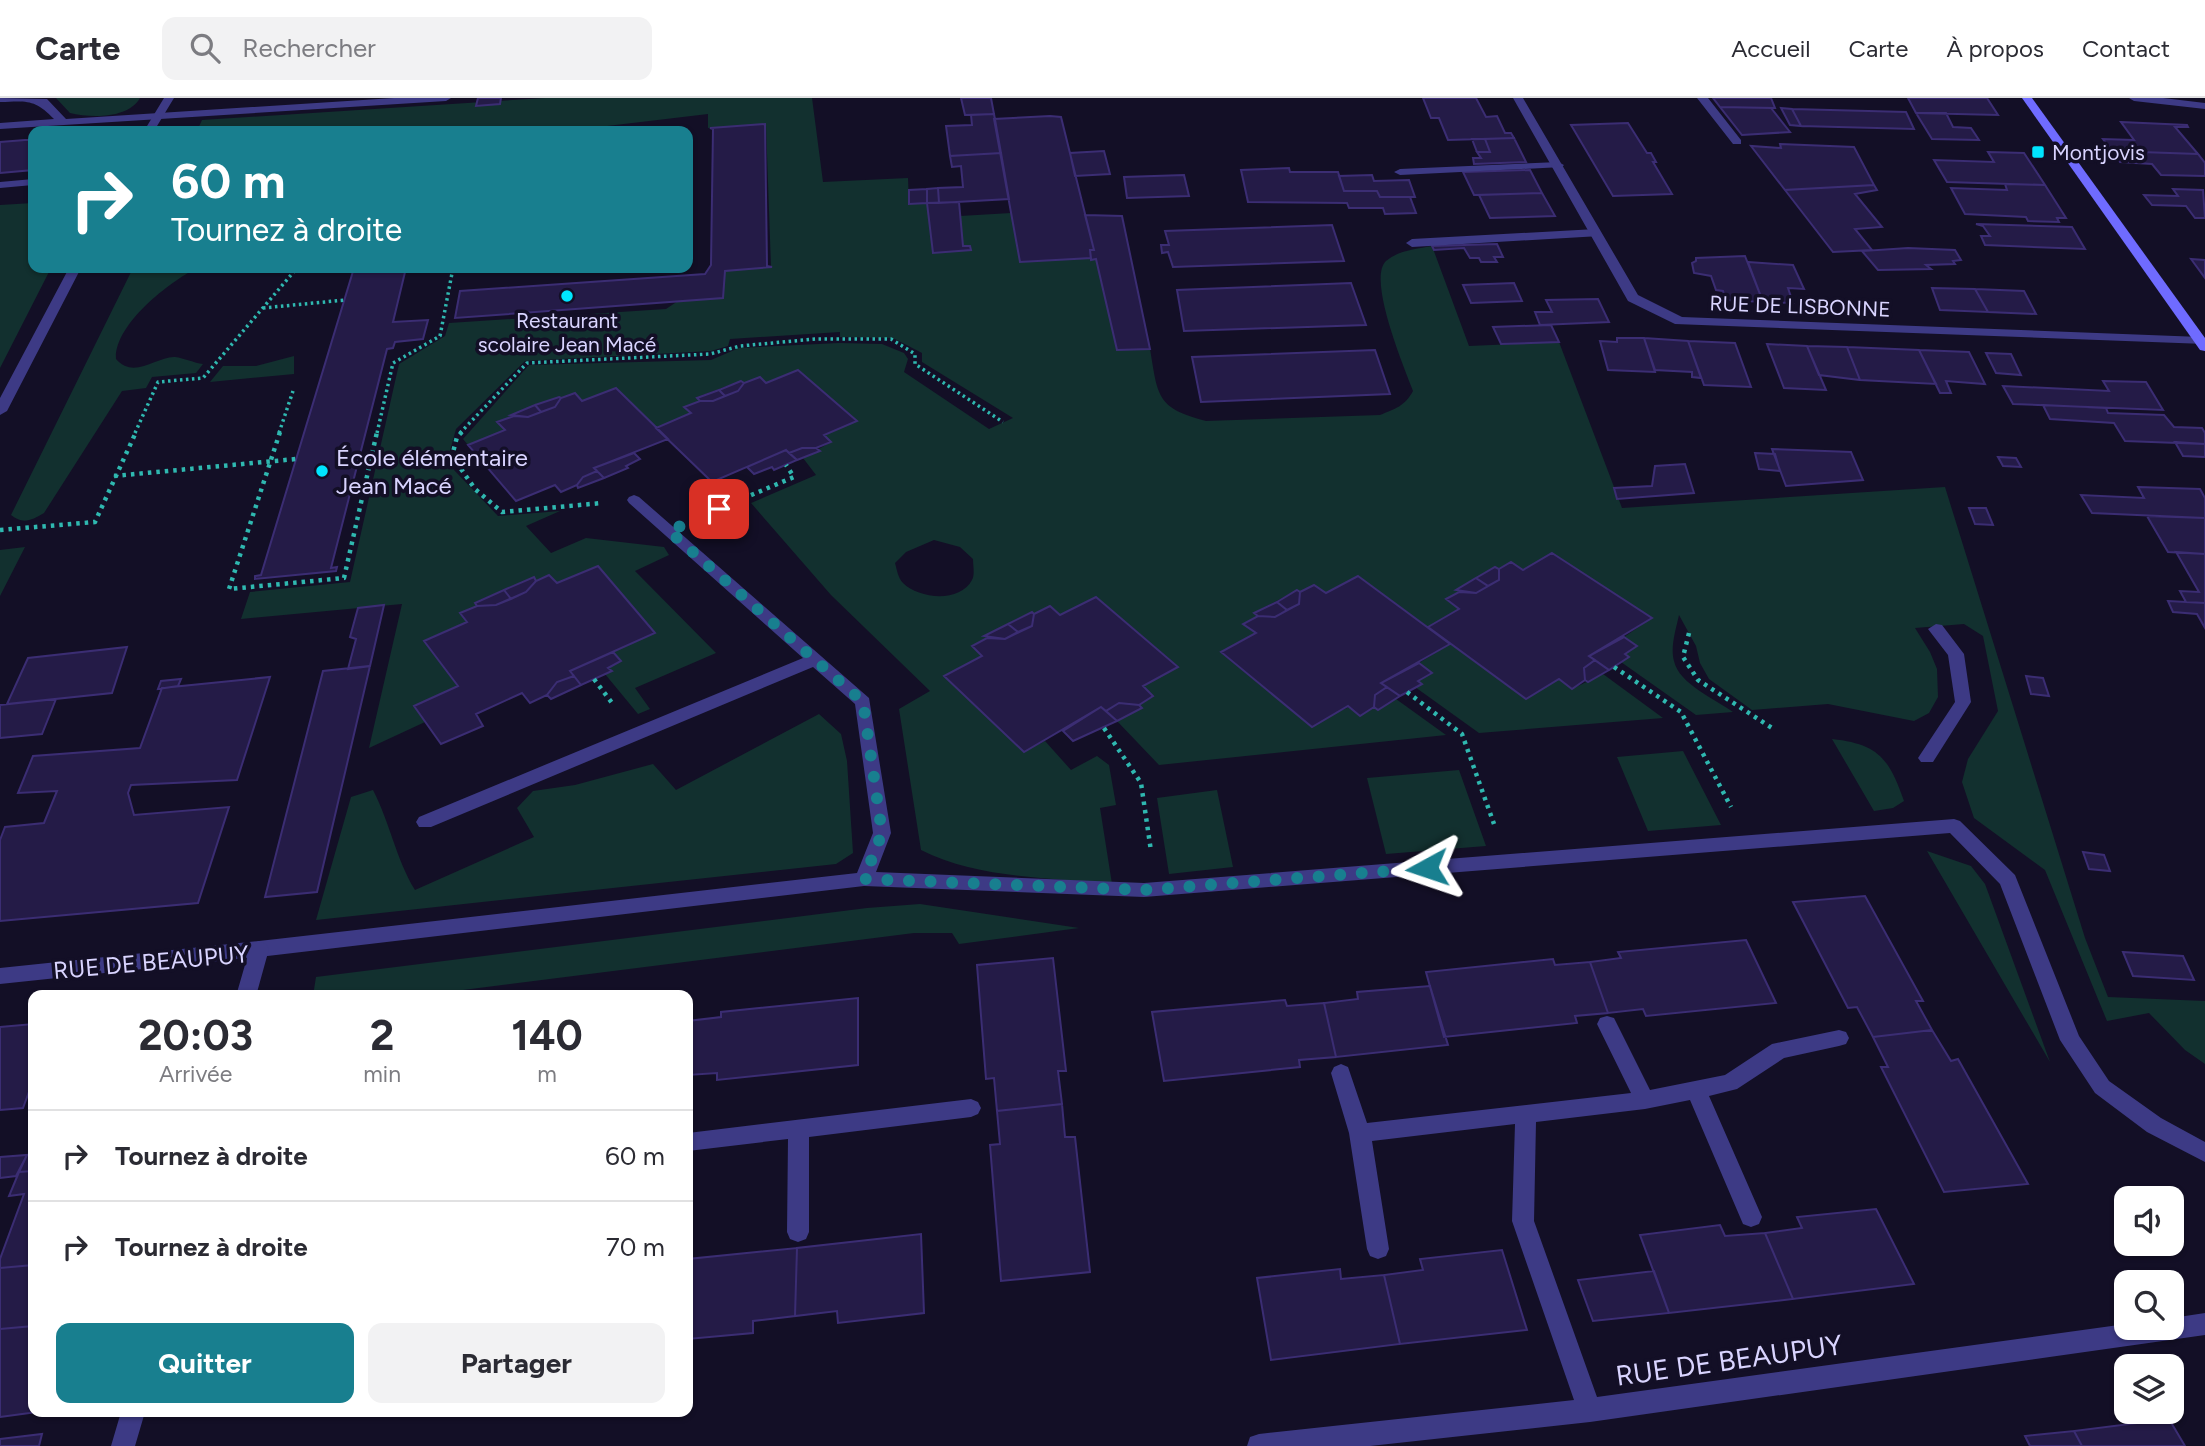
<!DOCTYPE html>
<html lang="fr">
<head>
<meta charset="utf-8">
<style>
  body { margin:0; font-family:Figtree,sans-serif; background:#f2f2f3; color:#2b2b33; height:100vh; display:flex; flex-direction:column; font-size:26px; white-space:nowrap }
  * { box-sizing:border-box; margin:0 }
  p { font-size:23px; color:#7c7c81 }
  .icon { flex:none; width:38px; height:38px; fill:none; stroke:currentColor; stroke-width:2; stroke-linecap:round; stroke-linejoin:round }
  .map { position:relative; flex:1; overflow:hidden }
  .drawer { position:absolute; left:28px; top:892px; width:665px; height:427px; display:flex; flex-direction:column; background:#fff; border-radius:14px; box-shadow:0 2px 5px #0004 }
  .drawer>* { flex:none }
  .banner { position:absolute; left:28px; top:28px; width:665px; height:147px; border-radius:14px; box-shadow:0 2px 5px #0004; background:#187f8f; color:#fff; overflow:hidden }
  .controls { position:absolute; left:2114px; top:1088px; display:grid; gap:14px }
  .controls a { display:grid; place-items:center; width:70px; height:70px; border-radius:14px; background:#fff; box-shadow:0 2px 5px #0004; font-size:35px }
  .pin { position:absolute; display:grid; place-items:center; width:60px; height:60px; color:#fff; margin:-30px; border-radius:14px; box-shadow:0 4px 10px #0006 }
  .me { position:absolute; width:77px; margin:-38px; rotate:265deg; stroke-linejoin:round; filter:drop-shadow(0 0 5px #0008) }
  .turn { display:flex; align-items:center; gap:24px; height:147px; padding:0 28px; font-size:32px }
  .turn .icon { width:91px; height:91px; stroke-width:2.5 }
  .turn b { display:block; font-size:49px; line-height:60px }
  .eta { display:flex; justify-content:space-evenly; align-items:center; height:119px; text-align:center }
  .eta b { font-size:42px; font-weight:700; line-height:49px }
  .button { display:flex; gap:14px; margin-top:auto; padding:14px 28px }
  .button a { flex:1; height:80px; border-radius:14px; background:#187f8f; color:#fff; font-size:28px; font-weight:700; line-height:80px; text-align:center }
  .button a+a { background:#f2f2f3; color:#2b2b33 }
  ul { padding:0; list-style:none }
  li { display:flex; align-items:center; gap:21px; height:91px; padding:0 28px; border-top:2px solid #e1e1e2 }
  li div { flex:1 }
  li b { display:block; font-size:26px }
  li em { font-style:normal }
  header { display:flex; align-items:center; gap:42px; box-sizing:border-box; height:98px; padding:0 35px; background:#fff; border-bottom:2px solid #e1e1e2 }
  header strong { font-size:33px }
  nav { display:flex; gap:38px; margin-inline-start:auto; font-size:24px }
  .search { width:490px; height:63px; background:#f2f2f3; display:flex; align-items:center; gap:18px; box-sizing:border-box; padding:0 24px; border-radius:14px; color:#7c7c81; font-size:26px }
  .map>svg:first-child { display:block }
  .green { fill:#12302f; fill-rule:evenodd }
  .building { fill:#241b47; stroke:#3b2d73; stroke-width:2 }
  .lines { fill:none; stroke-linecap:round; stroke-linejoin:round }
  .path-far1 { stroke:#2fb8b0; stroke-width:3.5; stroke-dasharray:2.5 3.5; stroke-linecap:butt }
  .path { stroke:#2fb8b0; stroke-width:4.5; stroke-dasharray:3.5 5; stroke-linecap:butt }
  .lane { fill:#3d3a85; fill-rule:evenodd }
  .street { fill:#3d3a85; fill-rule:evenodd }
  .secondary { fill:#6f6bff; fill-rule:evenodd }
  .route { stroke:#187f8f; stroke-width:12; stroke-dasharray:0 21.6 }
  .poi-dot { fill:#00e5ff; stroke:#130f26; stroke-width:2.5 }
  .labels { text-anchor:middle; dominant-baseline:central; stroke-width:7; stroke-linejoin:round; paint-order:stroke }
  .far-poi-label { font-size:21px; fill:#d9d4ff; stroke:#130f26; text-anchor:start }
  .far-street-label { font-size:21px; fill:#d9d4ff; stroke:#130f26 }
  .poi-label { font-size:24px; fill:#d9d4ff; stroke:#130f26; text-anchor:start }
  .street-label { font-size:24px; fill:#d9d4ff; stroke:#130f26 }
  .near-street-label { font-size:28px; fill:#d9d4ff; stroke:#130f26 }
</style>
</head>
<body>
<header>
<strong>Carte</strong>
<div class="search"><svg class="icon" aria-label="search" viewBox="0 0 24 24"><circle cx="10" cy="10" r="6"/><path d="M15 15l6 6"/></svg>Rechercher</div>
<nav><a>Accueil</a><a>Carte</a><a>À propos</a><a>Contact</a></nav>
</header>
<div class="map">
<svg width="2205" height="1348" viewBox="0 0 2205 1348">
  <rect width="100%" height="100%" fill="#130f26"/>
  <path class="green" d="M56,0H140C128,21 91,20 70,15Z
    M545,0H812L823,84L908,80L909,106L927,105L934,154L971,152L970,148H963L960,118L1011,115L1091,162L1096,161L1117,252L1150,251C1158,298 1156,310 1206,323L1380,317C1395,311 1405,308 1413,293C1404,269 1367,181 1386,163C1399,152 1417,151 1432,148L1469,248L1559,244L1622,410L1945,389L2085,840L2108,899L2205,903V966L2185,952L2149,915L2107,923L2045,772L1974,720L1962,684L1968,661L1998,613L1983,538L1964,526L1915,530L1930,554L1937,571L1938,599L1929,615L1914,623L1828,606L1752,612L1709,581L1700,565L1696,548L1679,517C1676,531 1670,549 1674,563C1679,586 1715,601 1733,614L1696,617L1621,564L1629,559L1625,556L1637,548L1624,539L1652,520L1552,455L1523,472L1511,464L1499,471L1495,469L1457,491L1459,494L1446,501L1459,511L1428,529L1358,478L1326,495L1314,487L1300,494L1297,492L1254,515L1258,518L1243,526L1256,535L1221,555L1312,629C1332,617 1355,599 1378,612L1396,601L1446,637L1159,667L1117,623L1142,610L1139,607L1153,599L1143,588L1178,568L1096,499L1060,517L1050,508L1034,516L1031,514L984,538L987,540L972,548L982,558L944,578L1024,654L1045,643L1071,672L1097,658L1109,667L1116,707L1100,710L1112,786C1049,779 978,781 921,752L899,611L930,593L831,497L751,405L816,377L803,360L831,344L760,279L744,285L741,283L697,299L700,303L685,309L691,315L656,330L616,290L582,303L575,295L512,316L514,318L498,325L505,332L468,347L463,341L529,267L711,262L739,250L839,245L882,246L904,255L908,261L904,274L989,331L1013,320L922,264V255L893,240L840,239V234L730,241L728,248L711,253L525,263L456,331L448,360L454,372L498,418L560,413L526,428L551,455L586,440L664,449L669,457L635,473L716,555L635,590L650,611L638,616L605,576L611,573L608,570L621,563L613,554L655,535L598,469L557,485L549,478L536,483L534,479L475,504L477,508L467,524L425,542L458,588L414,608L425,624L369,650L402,506L241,521L250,494L350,484L399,266L445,238L449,225L666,211L678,203L723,200L725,173L771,169L766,27L708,30V16L565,33H197L202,22ZM934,442L960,449L973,461C973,467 975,477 972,482C960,505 919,501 903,485C898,480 897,472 895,465L906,454Z
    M33,105V170H51L0,270V107Z
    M133,170H197C169,184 114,227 116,261C134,282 157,258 175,259C184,260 194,265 203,266L196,275L152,279L146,290L122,293L44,415C32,422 23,427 11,417Z
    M294,258V276L210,284L223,268H256Z
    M25,449L0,498V452Z
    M1450,546L1526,601L1559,581L1572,591L1603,576L1663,620L1479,635L1415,589L1418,583L1431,575L1419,565Z
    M819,616L841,636L847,663L853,755L836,766L316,822L351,699L373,692C390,725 396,761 415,792L534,739L517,710L533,693L575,687L653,666L676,692Z
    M1832,641C1878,646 1889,660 1904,703L1893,710L1874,713Z
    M1683,653L1721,727L1648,733L1617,659Z
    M1459,672L1486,748L1386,756L1367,680Z
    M1217,692L1233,769L1169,776L1157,700Z
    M1927,753L1971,768L1985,786L2050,964Z
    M920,806L1079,830L959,846L952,835H914L416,898H313L316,879L867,810Z"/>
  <path class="building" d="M478,0H501L500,6L476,8Z
    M961,0H991L994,16L965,17Z
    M1423,0H1476L1486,19L1497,18L1505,35H1511L1514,40L1448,42L1439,20H1431Z
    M1713,0H1771L1775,10L1720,9Z
    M1908,0H1987L1998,17L1916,15Z
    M1720,9L1771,10L1790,34L1742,37Z
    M1781,10L1792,11L1801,28L1790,27Z
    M1792,11L1906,14L1914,31L1801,28Z
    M1916,15H1946L1953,29L1971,30L1979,42L1932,41Z
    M994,16L1001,55L950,58L946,28L972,27L971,17Z
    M1050,18L1061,19L1094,152H1090L1091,160L1020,164L994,21Z
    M2121,24L2187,27L2188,29H2175L2198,56L2112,53L2103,41L2134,42Z
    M1628,25L1647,55H1651L1656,64H1653L1672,96L1613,98L1571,27Z
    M765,26L767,168L772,169L725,173L723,200L455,220L460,193L705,176L711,167L713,31L710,30Z
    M1514,40L1526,64L1474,66L1473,60H1481L1477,54H1490L1485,41Z
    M1472,41H1485L1490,54H1477Z
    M25,42H33V72L0,75V44Z
    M1780,46L1854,49L1874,87L1785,92L1751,48L1781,50Z
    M1104,53L1110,76L1075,78L1070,55Z
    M2112,53L2198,56L2205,65V78L2161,77L2152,66L2120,64Z
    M1988,54L2024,55L2045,87L1947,84L1934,62L1994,64Z
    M1001,55L1009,101L939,105L938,90L963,89L961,68L952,69L950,58Z
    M1289,70L1290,74H1338L1344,93H1377L1380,99H1410L1416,115L1385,116L1383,110H1349L1347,105L1248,104L1241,72Z
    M1530,72L1542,95L1474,97L1463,74Z
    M1184,77L1189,98L1127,100L1124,79Z
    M1372,77L1374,83L1409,82L1415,99H1380L1377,93H1344L1339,78Z
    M2005,86L2045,87L2066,120H2057L2059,124L2028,123L2026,119L1965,116L1951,90L2007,92Z
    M1874,87L1877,92L1855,96L1882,129L1855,131L1872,152L1833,154L1785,92Z
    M938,90L939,105H927V91Z
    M927,91V105L909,106V92Z
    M2173,91L2203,92L2205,120H2195L2186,108L2152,107L2144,97L2178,98Z
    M1542,95L1555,118L1490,120L1479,97Z
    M959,104L963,148H970L971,152L933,155L927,105Z
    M1085,117L1122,118L1150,251L1117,252L1096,161L1091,162L1090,152H1094Z
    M1976,126L2072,129L2085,151L1985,147L1981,138H1990L1983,128Z
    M1332,127L1344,163L1173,169L1168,154L1162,155L1161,147H1169L1165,133Z
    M1497,146L1503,159H1494L1497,164H1481L1479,160H1470L1464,150L1434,152L1432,148Z
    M1908,150L1955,152L1961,162L1953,163L1955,166L1926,167L1931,171L1878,172L1862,153Z
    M1745,158L1763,204L1726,202L1723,193L1716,192L1711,178L1694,175L1692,165L1696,163V160Z
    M2191,161L2205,162V180Z
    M1748,164L1793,167L1804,191L1788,190L1793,205L1763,204Z
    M354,170H406L393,224L428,222L423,241L395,244L393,250L387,251L331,470L337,469L336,473L255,481V478L261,477Z
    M1351,185L1366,227L1184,233L1177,192Z
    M1514,185L1522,203L1471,205L1463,187Z
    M1932,190L1975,191L1988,214L1940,212Z
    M1975,191L2024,193L2036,216L1988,214Z
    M1598,201L1609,224L1540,227L1535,214H1552L1546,202Z
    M1551,227L1559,244L1501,246L1493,229Z
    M1617,240H1644L1655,274L1608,272L1600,243L1617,244Z
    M1644,240L1688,243L1701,280L1692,279V274L1655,272Z
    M1688,243L1735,245L1751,289L1704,287Z
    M1767,246L1807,248L1826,292L1784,290Z
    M1807,248L1847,249L1860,282L1819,277Z
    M1847,249L1919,252L1936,286L1860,282Z
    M1375,252L1390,296L1201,304L1192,259Z
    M1919,252L1969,254L1985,286L1946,283L1951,295H1940Z
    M1986,255L2011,256L2021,277L1996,275Z
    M798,272L857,323L824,337L831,344L816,350H802L789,355L786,352L712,384L656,330L691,315L684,309L700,303H713L738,293L744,285L760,279L766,285Z
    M741,283L744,285L738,293L725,298L719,292Z
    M2103,283L2146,284L2163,312L2013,306L2003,288L2109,293Z
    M616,290L668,341L594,370L597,373L583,379L577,387L561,394L555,387L516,403L468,347L505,332L497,324L514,318L528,319L555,309L561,300L575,295L582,303Z
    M719,292L725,298L713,303H700L697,300Z
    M559,299L561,300L555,309L541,314L535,307Z
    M535,307L541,314L528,319L511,317Z
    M2043,307L2106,310L2108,315L2164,317L2174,329L2202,330L2205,335V346L2125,343L2114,325L2050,321Z
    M2175,344L2205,346V359L2183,358Z
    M802,350H816L820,353L797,362L789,355Z
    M1772,351L1851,354L1863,382L1786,388Z
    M786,352L797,362L774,372L772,369L754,376L747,369Z
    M634,355L640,361L626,368L628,370L604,380L594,370Z
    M1755,355L1775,356L1780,373L1759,371Z
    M1998,359L2016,360L2021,369L2003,368Z
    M1685,366L1694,395L1617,401L1614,390L1652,388L1655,368Z
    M597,373L604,380L578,390L577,387L583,379Z
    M2138,389L2200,391L2205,400V420L2092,415L2081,397L2144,400Z
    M1969,410H1986L1993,427L1975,426Z
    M2147,418L2205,420V456L2168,454Z
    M2176,454L2205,456V505L2186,504L2180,493L2199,494Z
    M1552,455L1652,520L1589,558L1595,562L1584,570L1585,582L1572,591L1559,581L1526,601L1428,529L1459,511L1446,501L1459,494L1476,495L1499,482V471L1511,464L1523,472Z
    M598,468L655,535L570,573L574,578L557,584L547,597L530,605L522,595L476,616L483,628L441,646L414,608L458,588L424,543L467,524L460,515L477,508L496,507L526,494L536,483L549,477L557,485Z
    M1495,469L1499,471V482L1488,488L1476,480Z
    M1358,478L1450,546L1381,585L1387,589L1375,597L1374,609L1360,618L1348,608L1312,629L1221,554L1256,535L1243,526L1258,518L1275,519L1299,506L1300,494L1314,487L1326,495Z
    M534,479L536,483L526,494L511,501L504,492Z
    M1476,480L1488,488L1476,495L1456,492Z
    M504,492L511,501L496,507L477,508L475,505Z
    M1297,492L1300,494L1299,506L1287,512L1277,504Z
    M1096,499L1178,569L1143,588L1153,598L1139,607L1119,605L1106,613L1101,609L1024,654L944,578L982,558L972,548L987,540L1005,541L1032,528L1034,516L1050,508L1060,517Z
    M2168,503L2205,505V530L2197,516L2173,514Z
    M1277,504L1287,512L1275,519L1258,518L1254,515Z
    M384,507L370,568L348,571L356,541L350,539L358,510Z
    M1032,514L1034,516L1032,528L1018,534L1008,526Z
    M1008,526L1018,534L1005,541L984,538Z
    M1624,539L1637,548L1625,556L1629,559L1609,572L1589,558Z
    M127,549L112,595L7,606L28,560Z
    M613,554L621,563L608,570L612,573L581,587L570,573Z
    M1595,562L1609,572L1588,584L1585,582L1584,570Z
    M1419,565L1432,575L1418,583L1422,586L1400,598L1381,585Z
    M370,568L317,794L265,799L323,573Z
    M574,578L581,587L551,601L547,597L557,584Z
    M2026,578L2043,580L2049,598L2031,596Z
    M270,579L237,682L131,687L128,695L134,717L229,709L198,805L0,823V742L5,729L44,725L57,693L18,695L33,658L140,650L162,590Z
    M181,581L178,588L158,591L161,583Z
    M1387,589L1400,598L1378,612L1374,609L1375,597Z
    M56,601L42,636L0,640V607Z
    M1119,605L1139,607L1142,610L1117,623L1106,613Z
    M1101,609L1117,623L1073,643L1063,633Z
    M2083,754L2104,757L2110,773L2089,771Z
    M1865,798L1923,903H1916L1932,932L1873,939L1857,909L1848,910L1793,804Z
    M1746,842L1776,905L1646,918L1643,911L1608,915L1590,864L1621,860L1618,854Z
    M2123,854L2183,858L2194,882L2133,878Z
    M1053,860L1066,973H1058L1062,1006L997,1013L994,980L986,981L977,867Z
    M1553,861L1555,867L1590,864L1608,915L1575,918L1577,925L1444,939L1426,874Z
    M1430,888L1448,947L1336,959L1324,905L1358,901L1357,894Z
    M858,900V967L717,982V975L688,977V923L721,919V914Z
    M1285,902L1287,908L1324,905L1336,959L1299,962L1300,969L1164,983L1152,914Z
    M33,926V983L23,1010L0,1012V929Z
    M1932,932L1951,963L1958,961L2028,1086L1944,1094L1881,969H1888L1873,939Z
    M1062,1006L1065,1039H1075L1090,1174L1001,1183L990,1047L1000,1046L997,1013Z
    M27,1057L16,1078L0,1080V1059Z
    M27,1057H33V1073L19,1074Z
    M33,1073V1167L0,1170V1161L24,1096L9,1098L19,1074Z
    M1876,1111L1914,1186L1793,1201L1765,1135L1802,1130L1797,1119Z
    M1720,1127L1725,1138L1765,1135L1793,1201L1669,1215L1640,1137Z
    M921,1136L924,1215L838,1225L837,1213L795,1218L797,1150Z
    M797,1150L795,1218L753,1223V1235L688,1241V1161Z
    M1502,1152L1527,1232L1400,1246L1384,1177L1423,1172L1420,1161Z
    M33,1167V1228L0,1231V1170Z
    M1340,1171L1341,1181L1384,1177L1400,1246L1271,1262L1257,1180Z
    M1654,1173L1669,1215L1593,1223L1578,1182Z
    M33,1228V1314H37L0,1319V1231Z
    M2169,1321L2185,1348H2082L2074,1333Z
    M2074,1333L2082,1348H2030L2025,1338Z
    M42,1336L39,1348H0V1341Z"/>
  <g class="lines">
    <path class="path-far1" d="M263,210L345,202
      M135,335L158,284L203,280L297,170
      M279,335L293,293
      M377,335L393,265L440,238L453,170
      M460,335L527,265L710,256L740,248L815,241H891L915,256V266L1003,324"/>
    <path class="path" d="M280,334L229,491L344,480L377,334
      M462,334L457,339L452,358L475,391L502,414L602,405
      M114,378L296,361
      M704,417L794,379L786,367
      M0,432L95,424L136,334
      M1689,535L1683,559L1698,582L1772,630
      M1614,569L1681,614L1731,709
      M594,581L612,605
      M1407,594L1462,636L1494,726
      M1104,630L1141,685L1151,753"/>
    <path class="lane" d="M0,0L47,1L66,21L394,0H451L446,3L0,31V25L54,21C35,1 27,3 0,4Z
      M2129,0H2163L2205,5V11L2134,3Z
      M1558,64L1564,67L1562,69L1400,77L1394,74L1400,71Z
      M33,81V87L0,90V84Z
      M1596,131L1600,132V138L1412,149L1406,145L1412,141Z
      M634,397L639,399L869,600L891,735L876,774L1144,785L1954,721L1960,723L2015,777L2079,938L2109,983L2161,1020L2205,1044V1064L2147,1034L2095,995L2060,942L2000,786L1950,735L1144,799L864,788L259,859L252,856L249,851L252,846L259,843L857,775L873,735L855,606L813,569L431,729H419L416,724L419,719L803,560L629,405L627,402L629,399Z
      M1936,526L1942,527L1964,556L1971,604L1933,664H1921L1918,660L1955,604L1948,557L1928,531Z"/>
    <path class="street" d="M164,0H174L154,33H144Z
      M1513,0H1523L1638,197L1682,219L2201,239L2205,240V246L1675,226L1628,203Z
      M1697,0H1708L1741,42V46H1733Z
      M69,170H81L7,313L0,317V300Z
      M259,843L266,846L269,851L256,898H236L247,860L0,886V870Z
      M1607,918L1614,920L1650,992L1725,977L1772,946L1839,932L1846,934L1849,940L1846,946L1839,948L1784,960L1737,991L1709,998L1762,1119L1759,1126L1751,1129L1743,1126L1690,1002L1645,1011L1536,1024L1534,1123L1597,1299L2126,1226V1230H2172V1220L2205,1215V1237L1590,1324L1370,1348H1247L1250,1339L1259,1336L1574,1302L1512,1123L1515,1026L1372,1043L1389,1151L1386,1158L1378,1161L1370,1158L1367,1151L1349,1035L1331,975L1334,969L1341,966L1348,969L1367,1025L1631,995L1597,926L1600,920Z
      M971,1001L978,1004L981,1010L978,1016L971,1019L809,1039V1134L806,1141L798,1144L790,1141L787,1134L788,1041L688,1053V1035Z
      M121,1314H145L135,1348H111Z"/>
    <path class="secondary" d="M2022,0H2032L2205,240V253L2200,252Z"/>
  </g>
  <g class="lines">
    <path class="route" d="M719,411L669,433L863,604L882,735L864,781L1144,792L1427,770"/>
  </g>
  <g class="poi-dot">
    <rect x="2031" y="47" width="14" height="14" rx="3.5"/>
    <circle cx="567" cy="198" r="7"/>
    <circle cx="322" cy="373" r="7"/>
  </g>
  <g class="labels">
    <g class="far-poi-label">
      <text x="2052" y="54">Montjovis</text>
      <text x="567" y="222" text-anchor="middle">Restaurant<tspan x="567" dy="24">scolaire Jean Macé</tspan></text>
    </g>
    <g class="far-street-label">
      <text transform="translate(1800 208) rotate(2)">RUE DE LISBONNE</text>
    </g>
    <g class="poi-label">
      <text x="336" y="359">École élémentaire<tspan x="336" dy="28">Jean Macé</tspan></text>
    </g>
    <g class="street-label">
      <text transform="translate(151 864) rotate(-5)">RUE DE BEAUPUY</text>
    </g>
    <g class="near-street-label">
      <text transform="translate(1729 1262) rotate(-8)">RUE DE BEAUPUY</text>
    </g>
  </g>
</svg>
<div class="controls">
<a><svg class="icon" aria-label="sound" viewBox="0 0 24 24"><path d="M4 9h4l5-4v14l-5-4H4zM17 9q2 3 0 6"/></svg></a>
<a><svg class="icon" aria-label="search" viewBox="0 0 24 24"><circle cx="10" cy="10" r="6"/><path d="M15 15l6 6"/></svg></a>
<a><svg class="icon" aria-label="layers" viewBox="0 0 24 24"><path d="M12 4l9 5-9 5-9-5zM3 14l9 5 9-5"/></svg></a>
</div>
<div class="pin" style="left:719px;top:411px;background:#d93025"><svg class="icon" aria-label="arrive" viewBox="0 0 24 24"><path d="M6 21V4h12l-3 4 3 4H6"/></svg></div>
<svg class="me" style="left:1427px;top:770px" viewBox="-20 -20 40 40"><path d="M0-17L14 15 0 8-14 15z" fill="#187f8f" stroke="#fff" stroke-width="4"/></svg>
<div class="banner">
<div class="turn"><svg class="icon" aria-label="right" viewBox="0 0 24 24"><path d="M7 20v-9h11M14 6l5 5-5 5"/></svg><div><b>60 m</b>Tournez à droite</div></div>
</div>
<section class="drawer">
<div class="eta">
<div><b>20:03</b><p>Arrivée</p></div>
<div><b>2</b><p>min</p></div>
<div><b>140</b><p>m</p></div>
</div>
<ul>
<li><svg class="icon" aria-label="right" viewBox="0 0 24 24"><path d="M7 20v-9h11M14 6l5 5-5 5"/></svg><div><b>Tournez à droite</b></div><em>60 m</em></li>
<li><svg class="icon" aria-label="right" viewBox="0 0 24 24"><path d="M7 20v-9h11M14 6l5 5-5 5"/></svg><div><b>Tournez à droite</b></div><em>70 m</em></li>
</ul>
<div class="button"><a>Quitter</a><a>Partager</a></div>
</section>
</div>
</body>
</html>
